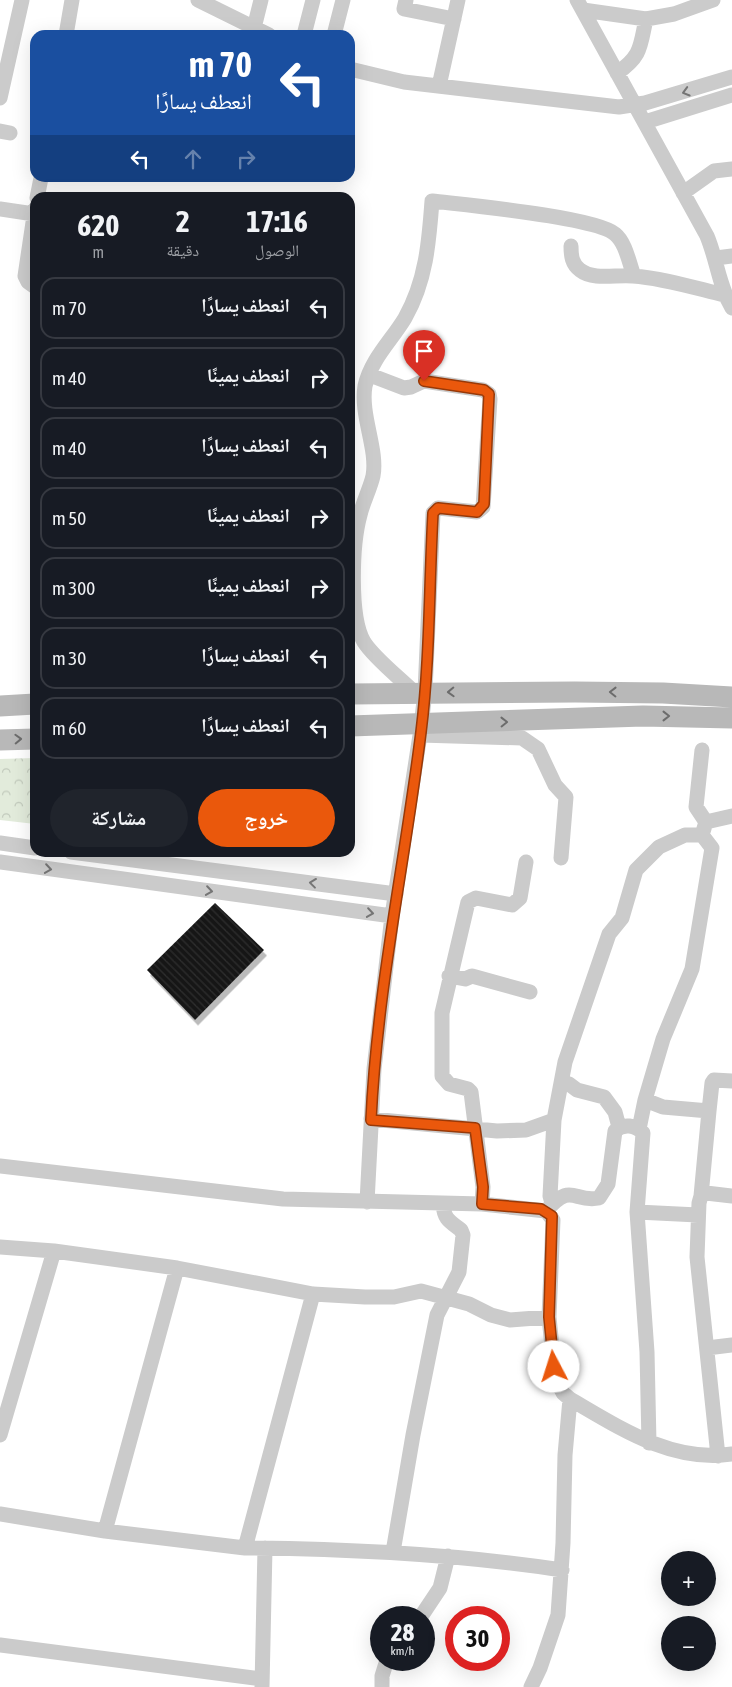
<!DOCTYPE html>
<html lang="ar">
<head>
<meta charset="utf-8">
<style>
  body { margin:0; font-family:"Asap Condensed","Noto Naskh Arabic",sans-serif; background:#20242c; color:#f1f3f6; direction:rtl; height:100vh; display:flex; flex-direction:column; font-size:19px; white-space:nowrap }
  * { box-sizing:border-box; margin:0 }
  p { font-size:16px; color:#9ea1a6 }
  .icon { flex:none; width:28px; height:28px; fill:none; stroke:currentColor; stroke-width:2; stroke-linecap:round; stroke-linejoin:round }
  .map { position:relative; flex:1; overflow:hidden; direction:ltr }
  .details { position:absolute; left:30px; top:192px; width:325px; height:665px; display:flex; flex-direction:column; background:#171b24; border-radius:15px; box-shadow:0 5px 20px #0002; direction:rtl }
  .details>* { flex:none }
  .hud { position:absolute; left:30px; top:30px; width:325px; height:152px; border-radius:15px; box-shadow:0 5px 20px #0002; direction:rtl; background:#1a4fa0; color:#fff; overflow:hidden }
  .tools { position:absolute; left:661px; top:1551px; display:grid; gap:10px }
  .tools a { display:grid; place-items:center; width:55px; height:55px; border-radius:50%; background:#171b24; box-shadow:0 5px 20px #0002; font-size:25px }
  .speed { position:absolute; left:370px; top:1606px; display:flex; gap:10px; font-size:25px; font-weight:700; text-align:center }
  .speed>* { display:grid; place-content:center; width:65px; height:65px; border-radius:50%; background:#171b24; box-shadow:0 5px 20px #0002; line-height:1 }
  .speed small { font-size:12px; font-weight:400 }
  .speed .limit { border:8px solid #d22; background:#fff; color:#111 }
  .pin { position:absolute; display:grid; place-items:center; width:42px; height:42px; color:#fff; margin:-51px -21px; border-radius:50% 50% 50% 0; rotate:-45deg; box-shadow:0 0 5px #0007 }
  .pin .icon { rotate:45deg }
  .me { position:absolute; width:55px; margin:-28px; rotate:355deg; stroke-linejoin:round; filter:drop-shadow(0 0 4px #0008) }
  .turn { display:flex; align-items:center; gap:18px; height:105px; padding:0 20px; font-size:22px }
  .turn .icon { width:65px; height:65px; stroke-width:2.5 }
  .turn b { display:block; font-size:35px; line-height:42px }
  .lanes { display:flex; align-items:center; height:48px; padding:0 20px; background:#0003; justify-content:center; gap:25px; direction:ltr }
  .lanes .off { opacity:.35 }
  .eta { display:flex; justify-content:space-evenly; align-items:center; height:85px; text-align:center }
  .eta b { font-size:30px; font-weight:700; line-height:35px }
  .action { display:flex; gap:10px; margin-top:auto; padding:10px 20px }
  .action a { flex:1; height:58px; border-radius:30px; background:#ea580c; color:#fff; font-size:20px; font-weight:700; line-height:58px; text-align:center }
  .action a+a { background:#20242c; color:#f1f3f6 }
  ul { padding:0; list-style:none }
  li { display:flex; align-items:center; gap:15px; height:62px; margin:0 10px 8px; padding:0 10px; border:2px solid #363941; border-radius:15px }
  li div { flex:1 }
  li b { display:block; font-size:19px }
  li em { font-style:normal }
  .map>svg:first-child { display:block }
  .park { fill:url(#park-crowns) }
  .building { fill:url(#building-back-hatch); filter:url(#shadow) }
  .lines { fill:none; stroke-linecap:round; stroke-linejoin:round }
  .street { stroke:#cbcbcb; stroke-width:15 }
  .secondary { stroke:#b8b8b8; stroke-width:21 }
  .oneway { stroke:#757575 }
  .oneway2 { stroke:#6c6c6c }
  .route-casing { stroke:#983908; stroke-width:12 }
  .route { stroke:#ea580c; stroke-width:9 }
</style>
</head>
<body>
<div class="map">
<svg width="732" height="1687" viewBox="0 0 732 1687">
  <defs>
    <pattern id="park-crowns" width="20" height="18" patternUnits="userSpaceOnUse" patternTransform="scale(1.25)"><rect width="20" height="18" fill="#e2ebdb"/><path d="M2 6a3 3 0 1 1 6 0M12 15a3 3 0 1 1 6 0" fill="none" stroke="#c2cabc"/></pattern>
    <pattern id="building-back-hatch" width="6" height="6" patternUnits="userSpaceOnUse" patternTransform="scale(1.25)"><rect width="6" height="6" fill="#151515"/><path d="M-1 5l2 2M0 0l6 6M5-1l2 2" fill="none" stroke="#2f2f2f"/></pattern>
    <filter id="shadow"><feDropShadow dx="3" dy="5.5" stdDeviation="0" flood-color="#0004"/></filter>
  </defs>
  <rect width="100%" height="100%" fill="#fff"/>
  <path class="park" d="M35,758V824L0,820V759Z"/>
  <path class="building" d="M215,903L264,950L195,1020L147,970Z"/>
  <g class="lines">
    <path class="street" d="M198,0L269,35
      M406,0L404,9L454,19
      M577,0L707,236C717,260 719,286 732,308
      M583,10L646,19L674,14L713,0
      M254,28L261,0
      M66,35L72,0
      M304,35L313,0
      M334,35L343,0
      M350,69L404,82L619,107L645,103L732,77
      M617,73C642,56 640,46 646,19
      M439,86L458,0
      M0,98L22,0
      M645,122L732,95
      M0,131L10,133
      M683,193L714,171L732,169
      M37,198L41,178
      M0,209L34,214
      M35,209L25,276L28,282L35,287
      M571,246C571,256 572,264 580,270C594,281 617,274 633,276C663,278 695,288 724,295
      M716,258L732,256
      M415,693C400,678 375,659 364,642C349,617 352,544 360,515C363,502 370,489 373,476C378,449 360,415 365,386C371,359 392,340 405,318C426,281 429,242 432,201C465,205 595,217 615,234C626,243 629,263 634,276
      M420,735L522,738L538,749L555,785L566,797L561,858
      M706,822L732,816
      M0,843L35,848
      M71,852L396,894
      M0,862L392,916
      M449,976L465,979L472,976L530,992
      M562,1083L569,1084L577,1090L604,1097L615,1112L619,1127
      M645,1100L663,1039L692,969L712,848L702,835L706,822L696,807L702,750
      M709,1111L712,1083L714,1080L732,1081
      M371,1119L497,1131L526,1130L554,1120
      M639,1129L645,1100L663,1107L709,1111L701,1196
      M0,1166L283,1199L482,1204L546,1211L553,1220L549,1317L555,1377L563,1393L570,1399C620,1428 672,1463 732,1454
      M367,1202L374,1069L392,916L420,735L425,692L433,513L438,508L477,512L483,507L490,399L489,394L483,390L424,381L411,387L404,388L370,375
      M552,1203L550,1196L554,1120L565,1062L609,934L622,918L636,870L659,847L685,835H702
      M482,1204L483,1187L471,1092L468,1089L449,1084L442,1076V1013L468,902L476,898L512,905L520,898L526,862
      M546,1211C572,1181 573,1203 599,1198L608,1184L615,1131C623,1123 636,1125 643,1133L637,1212L647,1352L649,1443
      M637,1212L698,1215
      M0,1247L54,1251L177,1268L313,1294L365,1297H394L421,1291L469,1304L491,1315L510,1320L549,1317
      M707,1348L732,1345
      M0,1435L54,1251
      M718,1456L697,1257L699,1203L701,1196L706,1193L732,1196
      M0,1514L105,1531L245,1548L313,1294
      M105,1531L177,1268
      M245,1548C351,1549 457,1554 562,1570
      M393,1552L413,1435L437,1315L459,1272L463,1235L461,1230C449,1221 444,1219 443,1204
      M420,1618L440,1588L448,1556
      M0,1645L262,1679
      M262,1687L265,1548
      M382,1687V1676L387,1660
      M531,1687L540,1668L558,1615L563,1543L565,1455L570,1399"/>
    <path class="secondary" d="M350,694L575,692L663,693L732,697
      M0,706L35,704
      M350,726L643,716L732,718
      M0,740L35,739"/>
  </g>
  <defs><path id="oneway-chevron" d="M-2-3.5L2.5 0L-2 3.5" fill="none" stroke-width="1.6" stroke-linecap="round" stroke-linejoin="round" transform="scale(1.25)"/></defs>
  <g class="oneway">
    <use href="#oneway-chevron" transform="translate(686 92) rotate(164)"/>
    <use href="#oneway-chevron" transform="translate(48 869) rotate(8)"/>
    <use href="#oneway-chevron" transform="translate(313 883) rotate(-173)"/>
    <use href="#oneway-chevron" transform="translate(209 891) rotate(8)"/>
    <use href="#oneway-chevron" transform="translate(370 913) rotate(8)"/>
  </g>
  <g class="oneway2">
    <use href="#oneway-chevron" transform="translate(451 692) rotate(178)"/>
    <use href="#oneway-chevron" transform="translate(613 692) rotate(-179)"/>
    <use href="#oneway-chevron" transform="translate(666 716)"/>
    <use href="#oneway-chevron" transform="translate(504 722) rotate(-1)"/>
    <use href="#oneway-chevron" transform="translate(18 739) rotate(-2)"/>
  </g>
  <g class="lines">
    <defs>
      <path id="route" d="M424,381L484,390L489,394L484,504L477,512L438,508L433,513C429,586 430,660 421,732C405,862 377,989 371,1120L475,1128L483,1187L482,1204L541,1209L552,1216L549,1317L554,1367"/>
    </defs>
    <use href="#route" class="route-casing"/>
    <use href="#route" class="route"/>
  </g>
</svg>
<div class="tools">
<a>+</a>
<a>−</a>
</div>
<div class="speed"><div>28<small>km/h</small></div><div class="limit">30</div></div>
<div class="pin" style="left:424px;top:381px;background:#d93025"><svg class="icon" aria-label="arrive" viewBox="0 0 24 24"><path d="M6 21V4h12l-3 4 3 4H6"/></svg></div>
<svg class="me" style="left:554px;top:1367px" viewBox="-20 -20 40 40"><circle r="19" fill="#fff"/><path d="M0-13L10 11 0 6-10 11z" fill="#ea580c"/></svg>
<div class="hud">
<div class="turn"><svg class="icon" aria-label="left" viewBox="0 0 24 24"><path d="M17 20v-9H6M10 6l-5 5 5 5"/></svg><div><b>70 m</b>انعطف يسارًا</div></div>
<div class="lanes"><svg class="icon" aria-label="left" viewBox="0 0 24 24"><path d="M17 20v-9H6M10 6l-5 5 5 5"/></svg><svg class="icon off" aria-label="ahead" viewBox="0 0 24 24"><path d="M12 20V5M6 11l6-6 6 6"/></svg><svg class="icon off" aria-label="right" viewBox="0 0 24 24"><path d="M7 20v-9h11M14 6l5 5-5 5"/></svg></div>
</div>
<section class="details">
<div class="eta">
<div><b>17:16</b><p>الوصول</p></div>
<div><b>2</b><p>دقيقة</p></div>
<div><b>620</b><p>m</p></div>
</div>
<ul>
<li><svg class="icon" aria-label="left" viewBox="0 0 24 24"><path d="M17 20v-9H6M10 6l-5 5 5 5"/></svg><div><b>انعطف يسارًا</b></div><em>70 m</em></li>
<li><svg class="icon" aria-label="right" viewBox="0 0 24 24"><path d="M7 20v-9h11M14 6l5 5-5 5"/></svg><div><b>انعطف يمينًا</b></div><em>40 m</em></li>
<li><svg class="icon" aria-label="left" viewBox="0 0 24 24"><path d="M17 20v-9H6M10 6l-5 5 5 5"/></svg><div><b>انعطف يسارًا</b></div><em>40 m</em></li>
<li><svg class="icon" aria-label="right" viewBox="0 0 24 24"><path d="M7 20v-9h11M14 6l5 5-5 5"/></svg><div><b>انعطف يمينًا</b></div><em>50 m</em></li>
<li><svg class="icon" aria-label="right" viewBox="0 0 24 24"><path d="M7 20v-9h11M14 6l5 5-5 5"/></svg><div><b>انعطف يمينًا</b></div><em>300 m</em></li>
<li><svg class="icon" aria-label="left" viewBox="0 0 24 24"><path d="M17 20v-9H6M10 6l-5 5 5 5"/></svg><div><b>انعطف يسارًا</b></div><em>30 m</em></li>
<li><svg class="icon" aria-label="left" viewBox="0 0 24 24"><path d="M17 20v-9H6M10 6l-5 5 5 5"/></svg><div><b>انعطف يسارًا</b></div><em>60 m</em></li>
</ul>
<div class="action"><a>خروج</a><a>مشاركة</a></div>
</section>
</div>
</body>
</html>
